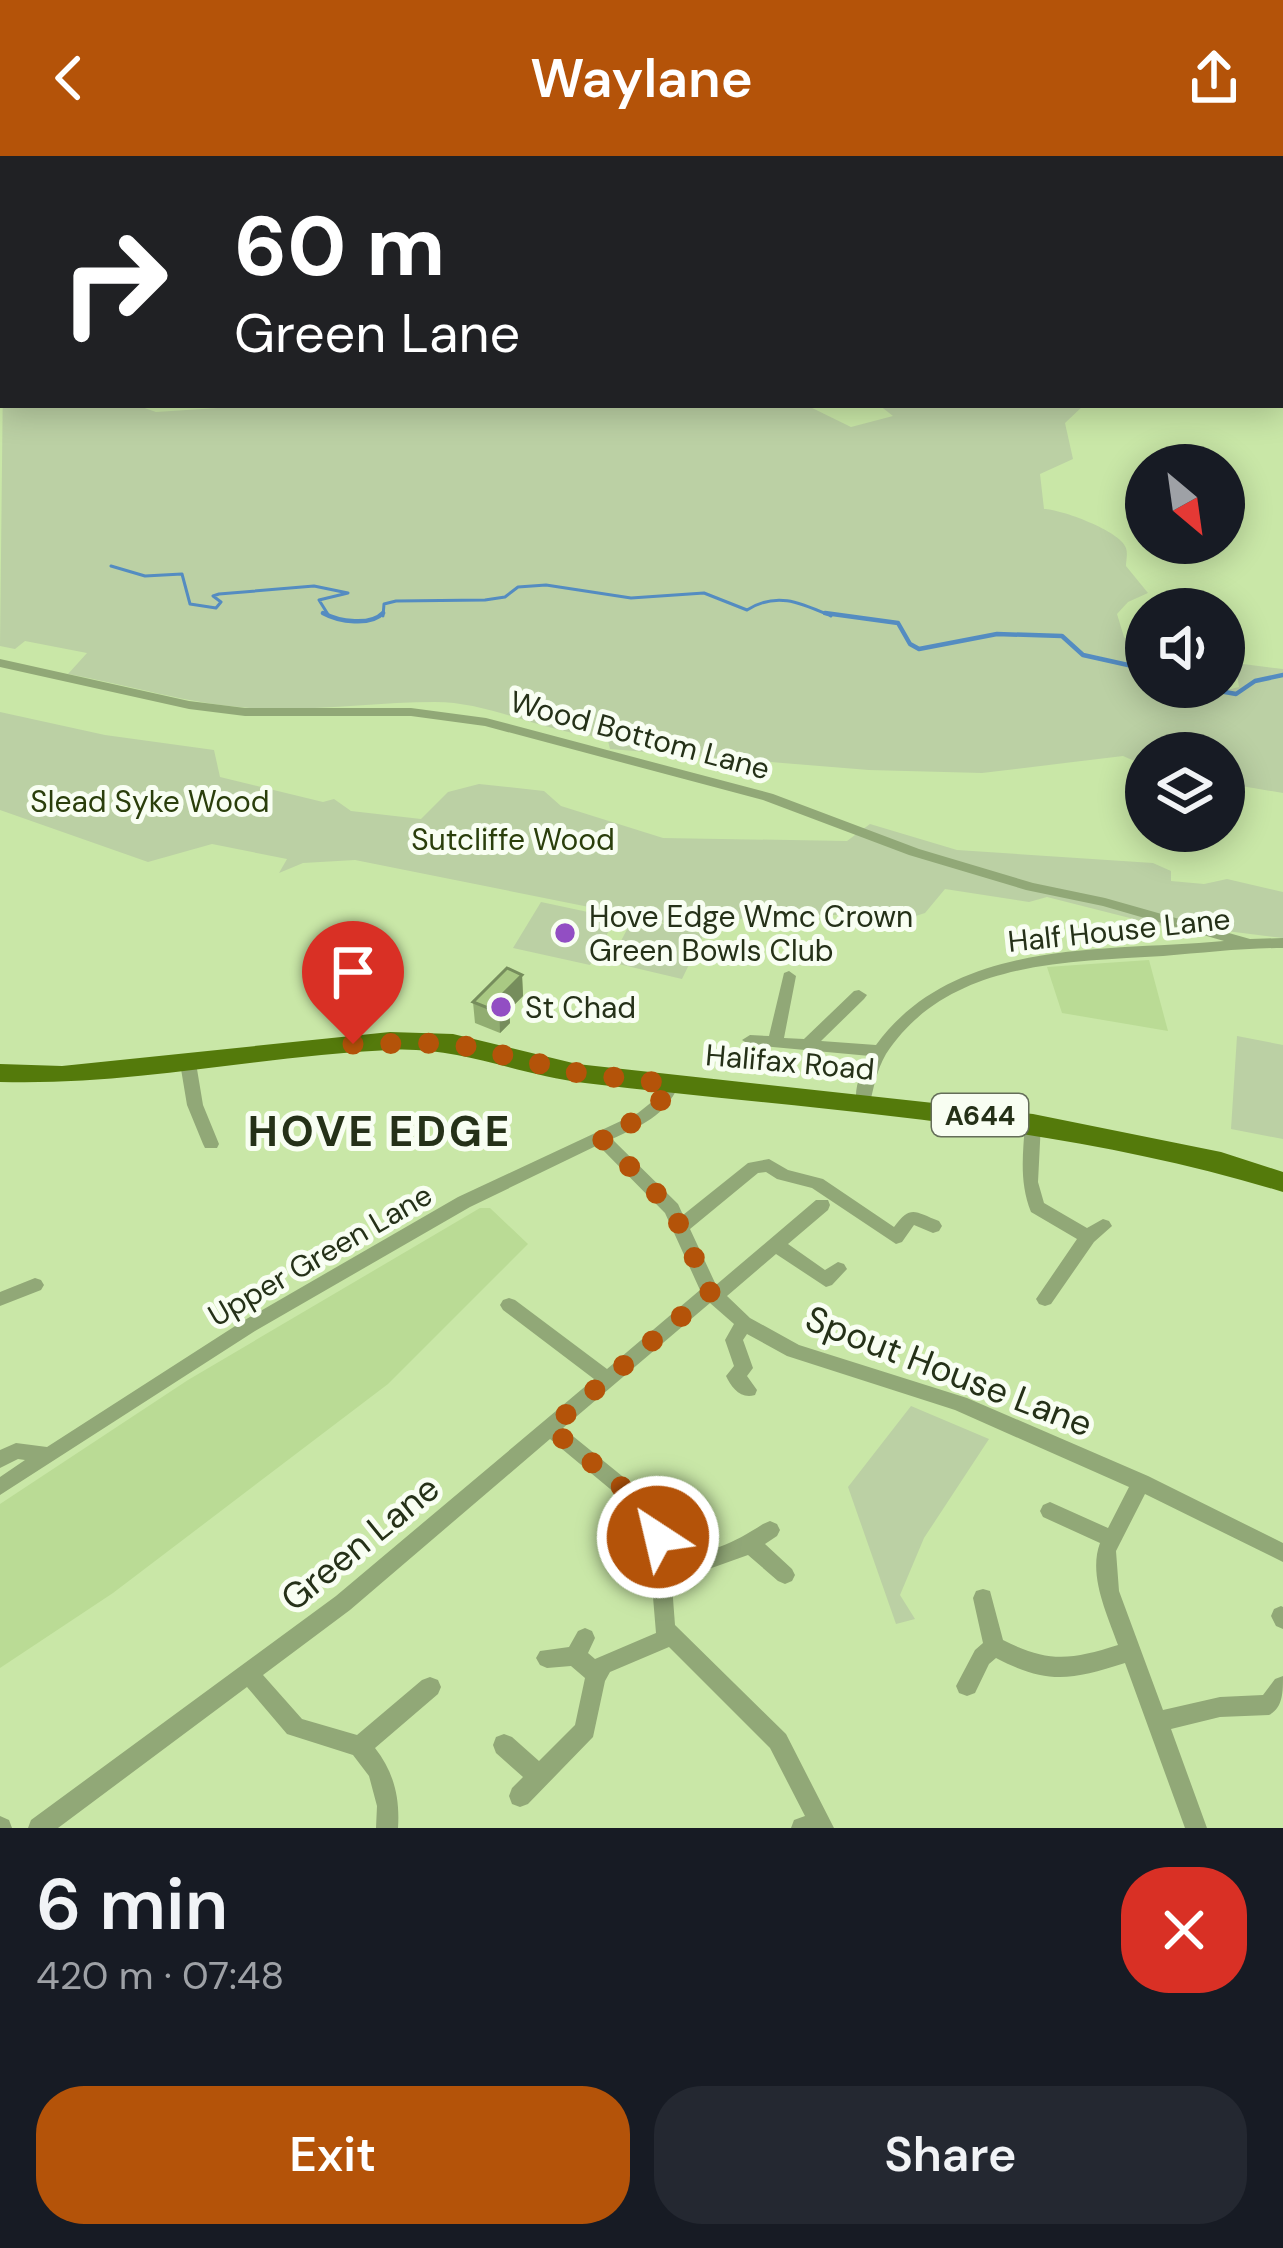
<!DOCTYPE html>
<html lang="en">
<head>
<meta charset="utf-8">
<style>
  body { margin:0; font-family:"DM Sans",sans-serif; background:#242831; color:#f1f3f6; height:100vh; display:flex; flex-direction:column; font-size:45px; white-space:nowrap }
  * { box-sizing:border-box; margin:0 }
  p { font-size:39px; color:#9ea1a6 }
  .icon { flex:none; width:66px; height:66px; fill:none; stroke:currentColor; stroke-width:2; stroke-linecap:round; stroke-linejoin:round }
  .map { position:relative; height:1672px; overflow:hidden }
  .panel { display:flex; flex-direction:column; background:#171b24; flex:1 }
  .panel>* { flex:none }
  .hud { position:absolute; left:0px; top:0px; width:1284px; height:252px; box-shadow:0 6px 30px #0003; background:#202124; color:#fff; overflow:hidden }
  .needle { width:78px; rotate:151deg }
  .controls { position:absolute; left:1125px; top:288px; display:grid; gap:24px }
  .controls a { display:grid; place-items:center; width:120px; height:120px; border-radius:50%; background:#171b24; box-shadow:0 6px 30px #0003; font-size:60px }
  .pin { position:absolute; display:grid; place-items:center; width:102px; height:102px; color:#fff; margin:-123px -51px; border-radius:50% 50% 50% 0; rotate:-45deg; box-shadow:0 0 12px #0007 }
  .pin .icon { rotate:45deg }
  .me { position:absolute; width:132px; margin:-66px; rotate:325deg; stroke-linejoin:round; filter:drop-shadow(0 0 9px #0008) }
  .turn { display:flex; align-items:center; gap:42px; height:252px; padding:0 36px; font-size:54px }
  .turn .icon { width:156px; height:156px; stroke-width:2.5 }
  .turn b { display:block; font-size:84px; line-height:102px }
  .round { display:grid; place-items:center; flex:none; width:126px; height:126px; border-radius:48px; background:#242831 }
  .headline { display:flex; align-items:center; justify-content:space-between; height:204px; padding:0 36px }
  h1 { font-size:72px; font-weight:600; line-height:90px }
  .primary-button { display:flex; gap:24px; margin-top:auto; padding:24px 36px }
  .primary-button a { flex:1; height:138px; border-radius:48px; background:#b45309; color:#fff; font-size:48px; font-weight:600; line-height:138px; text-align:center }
  .primary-button a+a { background:#242831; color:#f1f3f6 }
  header { display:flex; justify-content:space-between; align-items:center; height:156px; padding:0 36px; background:#b45309; color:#fff; font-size:54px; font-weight:600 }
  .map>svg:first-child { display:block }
  .built { fill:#badb95 }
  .green { fill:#bbd0a4 }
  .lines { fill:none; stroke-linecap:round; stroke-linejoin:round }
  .stream-far1 { stroke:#548cc1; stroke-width:3 }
  .stream { stroke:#548cc1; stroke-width:4.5 }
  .minor { fill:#91a877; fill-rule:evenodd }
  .tertiary { fill:#91a877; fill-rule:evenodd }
  .primary { fill:#547a0b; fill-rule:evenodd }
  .wall { fill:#91ad71 }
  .shaded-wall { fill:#768d5c }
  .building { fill:#a9c983; stroke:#768d5c; stroke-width:3 }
  .route { stroke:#b45309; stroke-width:21; stroke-dasharray:0 37.8 }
  .poi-dot { fill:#924ec3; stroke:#f8fef2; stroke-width:4.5 }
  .labels { text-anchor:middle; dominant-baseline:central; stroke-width:10; stroke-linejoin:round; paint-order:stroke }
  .shield { fill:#f8fef2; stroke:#646e59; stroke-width:3 }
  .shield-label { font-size:27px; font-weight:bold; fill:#253118 }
  .street-label { font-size:30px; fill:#253118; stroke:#f8fef2 }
  .park-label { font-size:30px; fill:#2a3e0b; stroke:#f8fef2 }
  .poi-label { font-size:30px; fill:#253118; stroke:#f8fef2; text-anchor:start }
  .near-street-label { font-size:36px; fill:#253118; stroke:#f8fef2 }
  .district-label { font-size:42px; font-weight:bold; letter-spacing:3px; fill:#253118; stroke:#f8fef2 }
</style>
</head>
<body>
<header><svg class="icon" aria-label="back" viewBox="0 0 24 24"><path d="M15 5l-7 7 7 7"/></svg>Waylane<svg class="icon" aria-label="share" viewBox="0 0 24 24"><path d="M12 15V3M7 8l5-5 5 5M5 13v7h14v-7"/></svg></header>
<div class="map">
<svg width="1283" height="1672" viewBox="0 0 1283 1672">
  <rect width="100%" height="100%" fill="#c9e7a7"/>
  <path class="built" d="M152,0H856L859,3H142Z
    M1149,804L1168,875L1062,857L1047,811Z
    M480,1052H490L528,1088L388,1228L113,1437L0,1512V1348L188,1224Z"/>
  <path class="green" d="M3,220V249H136L156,256L262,249H806L851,271L893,260L879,249H1084L1065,267L1073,303L1040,318L1044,353C1060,353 1121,375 1126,392C1128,398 1126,404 1126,410L1148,437L1128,446L1117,458L1124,481L1146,500V531L1231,533L1239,531L1236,512L1243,508L1283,513V637L1224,627V597H1146V610L1123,600L982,617L869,614L610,593L607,581C549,580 494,546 435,546C374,546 311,556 250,552C188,548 129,529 68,518L87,497L25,485L15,493L0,490Z
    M0,556L105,579L214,594L220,621L323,646L334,643L351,655L421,663L448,636L479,628L544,635L561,650L663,682L847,685L870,668L957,694L1153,707L1171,715V725L1204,728L1227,723L1283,736V782L1195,771L1189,777L1047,741L1029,746L945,733L925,757L894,767L854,759H750L722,771L720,776H710L644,763L704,778L682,823L610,806L634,760L355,704L303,707L279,717L287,703L212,688L148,706L0,654Z
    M541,746L616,762L590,809L513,792Z
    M1237,880L1283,889V983L1231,973Z
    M911,1250L989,1283L924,1382L900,1439L915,1463L896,1468L848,1331Z"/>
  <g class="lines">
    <path class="stream-far1" d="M111,410L145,420L182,418L190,448L216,452L221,446L213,440L219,438L314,430L348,437L319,444L329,460
      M383,460L384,448L396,445L485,444L505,441L518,431L546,429L631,442L704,437L747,454C777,435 801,447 831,460"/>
    <path class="stream" d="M323,457C339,466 371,470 383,457
      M825,457L898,467L910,488L919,493L997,478L1062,480L1083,499L1146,513
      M1197,531L1236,538L1255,525L1283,519"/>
    <path class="minor" d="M0,503L189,545L245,552H411L486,562L773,638L919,693L1033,727L1105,742L1250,783L1283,782V792C1243,792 1203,797 1163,800C1064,806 947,805 886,898C876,915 874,932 869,950H857C853,933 861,914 870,900L750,889L742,884L750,879L769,880L784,817L789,815L796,820L784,882L804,883L854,835L859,834L867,839L864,843L821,885L876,889C955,781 1105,796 1224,785L1103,750L1026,734L909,699L763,644L485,570L411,560H245L189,553L0,511Z
      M188,902L196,907L203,949L219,988L217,992H205L203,988L187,949L180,907Z
      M671,923L677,925L679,929C664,961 642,969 612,983L678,1048L683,1059L748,1007L769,1003L788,1014L823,1023L894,1071C911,1048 915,1056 939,1065L942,1070L939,1075L933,1077L914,1069L902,1086L896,1088L812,1032L777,1023L766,1016L758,1017L690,1073L716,1129L816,1044H828L830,1049L828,1054L788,1088L825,1114L838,1106L844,1108L847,1113L832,1129L826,1131L776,1098L727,1140L750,1162L799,1189L967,1242L1148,1320L1283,1387V1406L1145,1338L1116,1395L1119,1435L1163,1554L1220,1541L1263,1539L1275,1523L1283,1520C1283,1536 1283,1552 1269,1559L1220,1561L1171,1573L1207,1672H1185L1125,1507C1071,1524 1048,1529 996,1502L989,1508L975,1537L967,1540L959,1537L956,1530L975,1494L983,1487L973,1442L976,1435L983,1433L990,1435L1003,1484C1048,1507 1071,1504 1118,1489C1107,1458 1088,1419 1100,1387L1043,1361L1040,1355L1043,1349L1050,1346L1108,1372L1129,1331L955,1254L787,1200L747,1178L743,1184L753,1212L747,1220L757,1234L755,1239C741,1244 731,1231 726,1220L734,1210L725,1184L734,1168L710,1147L563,1272L654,1346L668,1381L669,1398C709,1399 730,1389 763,1368L770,1365L777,1368L780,1374L777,1380L765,1388L792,1413L795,1419L792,1425L785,1428L778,1425L748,1399L706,1414L671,1416L675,1469L786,1578L834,1672H791L794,1664L805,1660L770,1592L669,1491L610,1516L605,1525L593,1581L528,1648L520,1651L512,1648L509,1640L512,1632L523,1621L496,1597L493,1589L496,1581L504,1578L512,1581L539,1605L575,1569L585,1522L571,1510L547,1512L540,1509L536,1502L540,1495L569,1491L578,1475L585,1472L592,1475L595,1482L588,1497L595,1503L656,1477L648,1381L639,1357L550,1283L350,1454L263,1519L302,1563L357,1579L422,1524L430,1521L438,1524L441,1531L438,1538L375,1592C394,1616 400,1642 398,1672H376L377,1650L369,1620L353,1599L287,1578L247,1531L58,1672H28L31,1664L336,1440L594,1223L503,1154L500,1149L503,1144L509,1142L515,1144L607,1213L700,1134L665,1057L598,989L470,1051L255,1175L0,1339V1321L25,1304L18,1303L0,1312V1294L16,1287L47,1291L243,1165L458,1041L638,957L658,941L665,925Z
      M1033,961L1039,963L1041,967L1038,1026L1044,1047L1087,1072L1103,1063L1109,1065L1112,1070L1094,1086L1051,1148L1045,1150L1039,1148L1036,1143L1077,1083L1031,1056C1019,1026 1023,998 1025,967L1027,963Z
      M35,1122L41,1124L44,1129L41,1134L0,1150V1136Z
      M1281,1450L1283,1451V1473L1276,1470L1271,1460L1274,1453Z
      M0,1660L9,1664L12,1672H0Z"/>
    <path class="tertiary" d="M1281,65H1283V71H1281Z
      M0,213H3V220H0Z"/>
    <path class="primary" d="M390,876L453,878L577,908L1033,958L1221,996L1283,1016V1036C1056,966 819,955 585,927C518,919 458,890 389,894C259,900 131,930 0,926V908L62,910Z"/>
  </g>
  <path class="wall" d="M522,819L523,840L509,854L510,867L500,877L475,867L473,846Z"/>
  <path class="shaded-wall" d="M522,819L523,840L509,854L510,867L500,877L499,842Z"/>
  <path class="building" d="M507,812L522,819L499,842L509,846L498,856L473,846Z"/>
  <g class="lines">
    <path class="route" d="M353,888L453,887L578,917L670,928C658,959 629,968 600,981L672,1053L710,1136L550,1272L647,1352L658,1381"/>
  </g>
  <g class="poi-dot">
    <circle cx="565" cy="777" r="12"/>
    <circle cx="501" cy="851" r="12"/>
  </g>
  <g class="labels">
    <rect class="shield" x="932" y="938" width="96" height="42" rx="9"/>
    <g class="shield-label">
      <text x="980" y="959">A644</text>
    </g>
    <g class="street-label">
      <text transform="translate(640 579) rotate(15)">Wood Bottom Lane</text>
      <text transform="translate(1119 774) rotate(-6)">Half House Lane</text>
      <text transform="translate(790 906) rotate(5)">Halifax Road</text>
      <text transform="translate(320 1099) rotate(-30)">Upper Green Lane</text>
    </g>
    <g class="park-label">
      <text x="150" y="645">Slead Syke Wood</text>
      <text x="513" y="683">Sutcliffe Wood</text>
    </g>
    <g class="poi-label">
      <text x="589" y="760">Hove Edge Wmc Crown<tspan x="589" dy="34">Green Bowls Club</tspan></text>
      <text x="525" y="851">St Chad</text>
    </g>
    <g class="near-street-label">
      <text transform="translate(949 1215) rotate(21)">Spout House Lane</text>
      <text transform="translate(360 1387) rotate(-39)">Green Lane</text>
    </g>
    <g class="district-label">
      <text x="380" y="975">HOVE EDGE</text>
    </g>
  </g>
</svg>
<div class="controls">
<a><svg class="needle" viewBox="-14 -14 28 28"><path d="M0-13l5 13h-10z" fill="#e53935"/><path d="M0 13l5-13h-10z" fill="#9ea1a6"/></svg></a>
<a><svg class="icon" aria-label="sound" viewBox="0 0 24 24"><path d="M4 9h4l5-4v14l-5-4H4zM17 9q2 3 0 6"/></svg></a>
<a><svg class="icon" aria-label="layers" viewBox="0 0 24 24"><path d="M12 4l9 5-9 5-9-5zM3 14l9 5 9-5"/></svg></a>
</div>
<div class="pin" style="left:353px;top:888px;background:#d93025"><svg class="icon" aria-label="arrive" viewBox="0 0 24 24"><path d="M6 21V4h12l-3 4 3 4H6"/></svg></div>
<svg class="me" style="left:658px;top:1381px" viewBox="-20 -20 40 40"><circle r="17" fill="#b45309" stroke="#fff" stroke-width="3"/><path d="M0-11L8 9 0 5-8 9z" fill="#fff"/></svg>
<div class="hud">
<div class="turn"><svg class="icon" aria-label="right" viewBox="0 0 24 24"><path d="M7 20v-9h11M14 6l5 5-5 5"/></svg><div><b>60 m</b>Green Lane</div></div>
</div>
</div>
<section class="panel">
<div class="headline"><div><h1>6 min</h1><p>420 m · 07:48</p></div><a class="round" style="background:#d93025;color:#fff"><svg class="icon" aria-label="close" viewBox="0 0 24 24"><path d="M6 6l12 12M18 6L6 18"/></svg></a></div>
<div class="primary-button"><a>Exit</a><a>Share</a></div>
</section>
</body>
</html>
